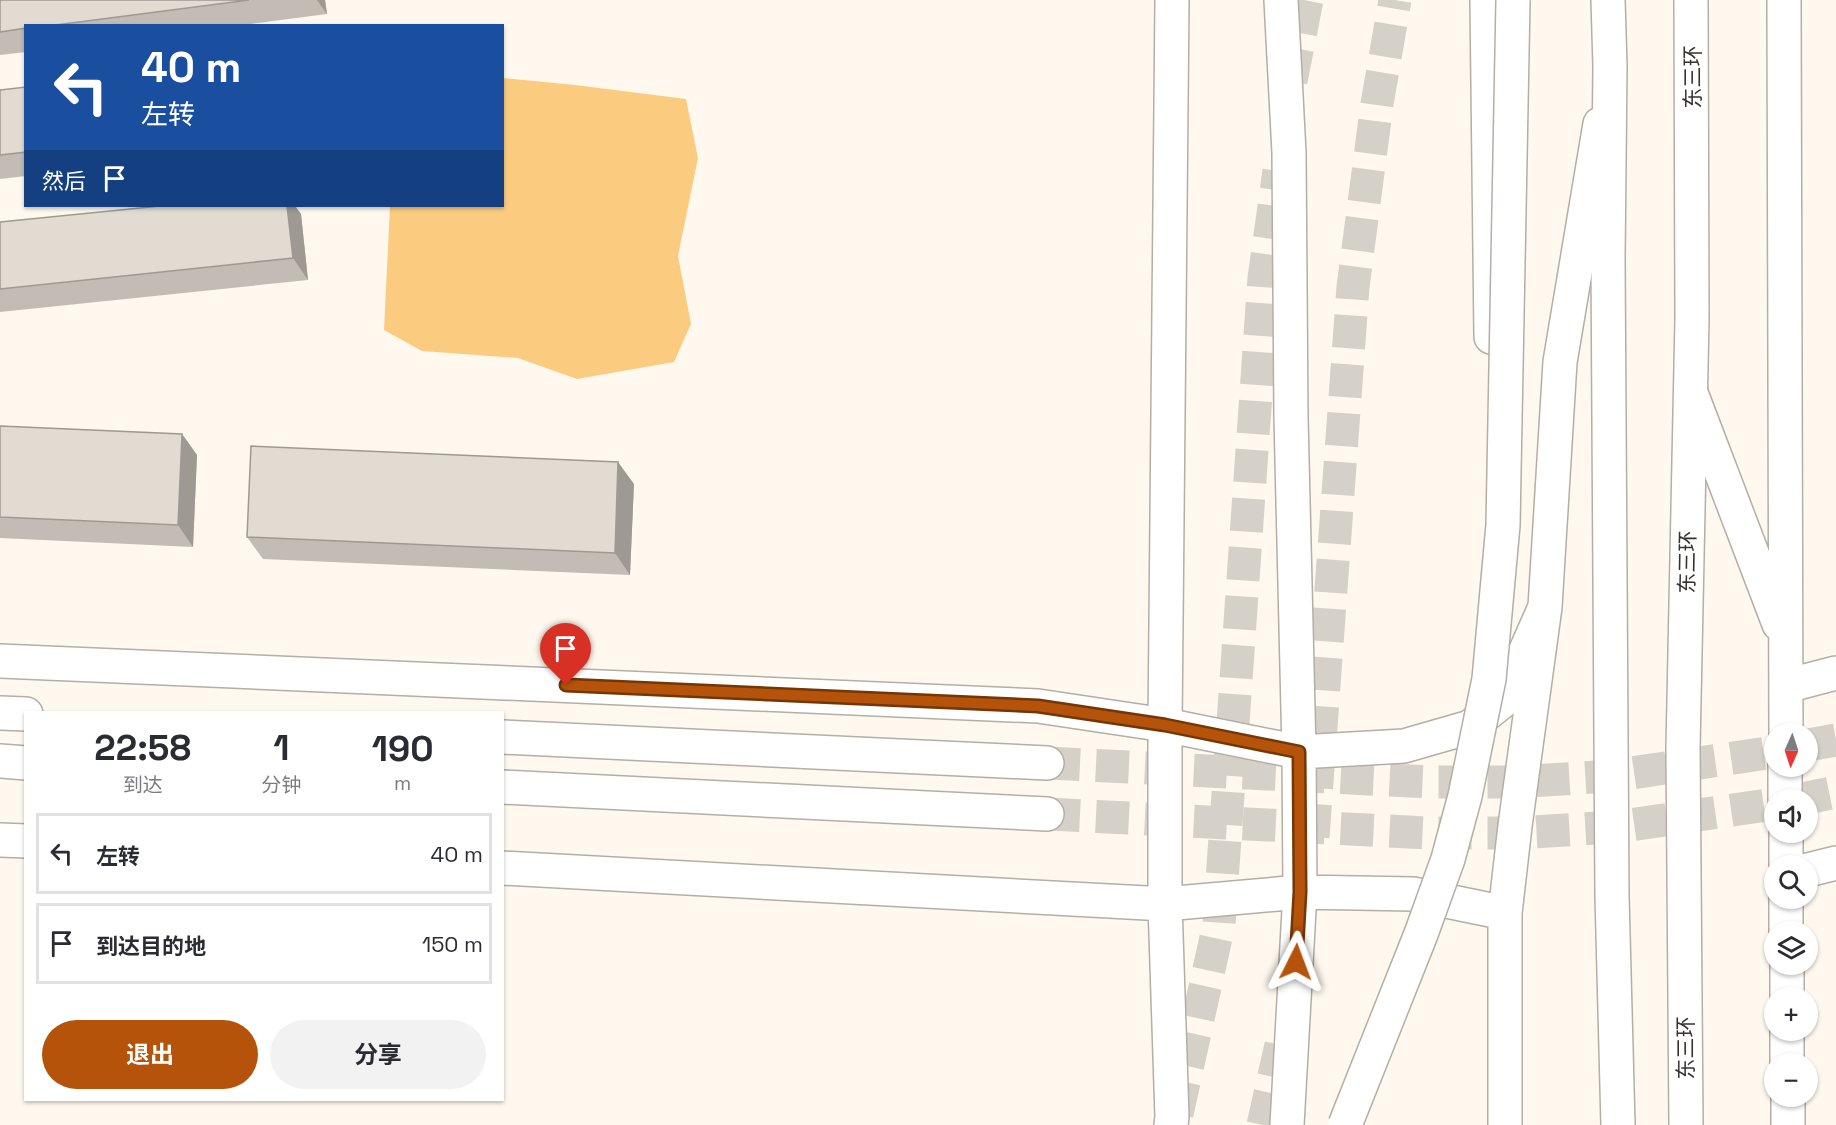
<!DOCTYPE html>
<html lang="zh">
<head>
<meta charset="utf-8">
<style>
  body { margin:0; font-family:"Space Grotesk","Noto Sans SC",sans-serif; background:#f2f2f3; color:#2b2b33; height:100vh; display:flex; flex-direction:column; font-size:22px; white-space:nowrap }
  * { box-sizing:border-box; margin:0 }
  p { font-size:20px; color:#7c7c81 }
  .icon { flex:none; width:33px; height:33px; fill:none; stroke:currentColor; stroke-width:2; stroke-linecap:round; stroke-linejoin:round }
  .map { position:relative; flex:1; overflow:hidden }
  .sheet { position:absolute; left:24px; top:711px; width:480px; height:390px; display:flex; flex-direction:column; background:#fff; border-radius:0px; box-shadow:0 2px 4px #0004 }
  .sheet>* { flex:none }
  .top-card { position:absolute; left:24px; top:24px; width:480px; height:183px; border-radius:0px; box-shadow:0 2px 4px #0004; background:#1a4fa0; color:#fff; overflow:hidden }
  .needle { width:39px; rotate:183deg }
  .tools { position:absolute; left:1764px; top:723px; display:grid; gap:12px }
  .tools a { display:grid; place-items:center; width:54px; height:54px; border-radius:50%; background:#fff; box-shadow:0 2px 4px #0004; font-size:30px }
  .pin { position:absolute; display:grid; place-items:center; width:51px; height:51px; color:#fff; margin:-62px -26px; border-radius:50% 50% 50% 0; rotate:-45deg; box-shadow:0 0 6px #0007 }
  .pin .icon { rotate:45deg }
  .me { position:absolute; width:66px; margin:-33px; rotate:3deg; stroke-linejoin:round; filter:drop-shadow(0 0 4px #0008) }
  .turn { display:flex; align-items:center; gap:21px; height:126px; padding:0 18px; font-size:27px }
  .turn .icon { width:78px; height:78px; stroke-width:2.5 }
  .turn b { display:block; font-size:42px; line-height:51px }
  .then { display:flex; align-items:center; height:57px; padding:0 18px; background:#0003; gap:12px; font-size:22px }
  .eta { display:flex; justify-content:space-evenly; align-items:center; height:102px; text-align:center }
  .eta b { font-size:36px; font-weight:700; line-height:42px }
  .primary-button { display:flex; gap:12px; margin-top:auto; padding:12px 18px }
  .primary-button a { flex:1; height:69px; border-radius:36px; background:#b45309; color:#fff; font-size:24px; font-weight:700; line-height:69px; text-align:center }
  .primary-button a+a { background:#f2f2f3; color:#2b2b33 }
  ul { padding:0; list-style:none }
  li { display:flex; align-items:center; gap:18px; height:81px; margin:0 12px 9px; padding:0 6px; border:3px solid #e1e1e2; border-radius:0px }
  li div { flex:1 }
  li b { display:block; font-size:22px }
  li em { font-style:normal }
  .map>svg:first-child { display:block }
  .water { fill:#fbcb80 }
  .lines { fill:none; stroke-linecap:round; stroke-linejoin:round }
  .minor-tunnel { stroke:#d6d1c8; stroke-width:33; stroke-dasharray:33 16; stroke-linecap:butt }
  .highway-tunnel { stroke:#d6d1c8; stroke-width:33; stroke-dasharray:33 16; stroke-linecap:butt }
  .minor-casing { stroke:#b4aea5; stroke-width:36 }
  .major-casing { stroke:#b4aea5; stroke-width:36 }
  .minor { stroke:#fff; stroke-width:33 }
  .major { stroke:#fff; stroke-width:33 }
  .minor-bridge-casing { stroke:#b4aea5; stroke-width:36; stroke-linecap:butt }
  .minor-bridge { stroke:#fff; stroke-width:33 }
  .wall { fill:#c2bcb5 }
  .shaded-wall { fill:#9e9993 }
  .building { fill:#e2dbd2; stroke:#9e9993; stroke-width:1.5 }
  .route-casing { stroke:#753606; stroke-width:15 }
  .route { stroke:#b45309; stroke-width:10 }
  .labels { text-anchor:middle; dominant-baseline:central; stroke-width:5; stroke-linejoin:round; paint-order:stroke }
  .street-label { font-size:21px; fill:#35332f; stroke:#fff }
</style>
</head>
<body>
<div class="map">
<svg width="1836" height="1125" viewBox="0 0 1836 1125">
  <rect width="100%" height="100%" fill="#fef8ee"/>
  <path class="water" d="M503,78L575,85L686,99L698,158L678,256L691,324L674,362L577,379L518,358L422,351L384,330L390,206H502Z"/>
  <g class="lines">
    <path class="minor-tunnel" d="M1808,745L1836,740
      M1047,763L1431,782H1515L1611,776L1774,752
      M1797,800L1836,792
      M1047,814L1429,833H1516L1616,827L1774,804"/>
    <path class="highway-tunnel" d="M1291,81L1307,0
      M1313,837L1353,287L1377,104L1395,0
      M1177,1114L1219,924L1264,278L1279,171
      M1263,1125L1283,1036"/>
    <defs>
      <path id="minor" d="M1281,0L1289,153L1291,417L1299,752L1300,892L1287,1125
        M1487,0L1491,337
        M1784,0L1786,734
        M1691,393L1779,624
        M0,661L1038,706L1165,725L1299,752L1404,746L1470,727L1504,700L1545,607
        M1786,686L1836,673
        M0,713L26,714
        M502,737L1047,763
        M0,761L26,763
        M502,787L1047,814
        M1785,800V766
        M1786,832V866
        M0,840L26,841
        M502,868L1165,904L1300,892L1413,894L1505,913
        M1808,870L1836,863
        M1786,898V932
        M1787,964V998
        M1787,1030V1064
        M1788,1096V1125
        M1171,1125L1172,1117L1165,904V725L1172,0
        M1505,1125V913L1515,826L1545,607L1560,362L1600,124"/>
      <path id="major" d="M1608,0L1610,66L1608,260L1612,896L1618,1125
        M1686,1125L1683,748L1692,318L1691,0"/>
    </defs>
    <use href="#minor" class="minor-casing"/>
    <use href="#major" class="major-casing"/>
    <use href="#minor" class="minor"/>
    <use href="#major" class="major"/>
    <defs>
      <path id="minor-bridge" d="M1345,1125L1421,934L1448,859L1465,796L1489,679L1503,525L1513,0"/>
    </defs>
    <use href="#minor-bridge" class="minor-bridge-casing"/>
    <use href="#minor-bridge" class="minor-bridge"/>
  </g>
  <path class="wall" d="M0,0H325L327,14L235,26H26V52L0,55Z
    M26,87V176L0,179V90Z
    M160,206H295L301,214L308,280L0,312V222Z
    M0,426L182,434L197,455L193,547L0,538Z
    M634,484L630,575L263,559L247,537Z"/>
  <path class="shaded-wall" d="M317,0H325L327,14Z
    M287,206H295L301,214L308,280L293,258Z
    M182,434L197,455L193,547L178,525Z
    M618,462L634,484L630,575L615,553Z"/>
  <path class="building" d="M0,0H249L48,26H26V28L0,32Z
    M26,87V152L0,155V90Z
    M160,206H287L293,258L0,289V222Z
    M0,426L182,434L178,525L0,517Z
    M251,446L618,462L615,553L247,537Z"/>
  <g class="lines">
    <defs>
      <path id="route" d="M566,685L1038,706L1165,725L1299,752L1300,892L1296,962"/>
    </defs>
    <use href="#route" class="route-casing"/>
    <use href="#route" class="route"/>
  </g>
  <g class="labels">
    <g class="street-label">
      <text transform="translate(1692 77) rotate(-90)">东三环</text>
      <text transform="translate(1687 562) rotate(-89)">东三环</text>
      <text transform="translate(1685 1048) rotate(-90)">东三环</text>
    </g>
  </g>
</svg>
<div class="tools">
<a><svg class="needle" viewBox="-14 -14 28 28"><path d="M0-13l5 13h-10z" fill="#e53935"/><path d="M0 13l5-13h-10z" fill="#7c7c81"/></svg></a>
<a><svg class="icon" aria-label="sound" viewBox="0 0 24 24"><path d="M4 9h4l5-4v14l-5-4H4zM17 9q2 3 0 6"/></svg></a>
<a><svg class="icon" aria-label="search" viewBox="0 0 24 24"><circle cx="10" cy="10" r="6"/><path d="M15 15l6 6"/></svg></a>
<a><svg class="icon" aria-label="layers" viewBox="0 0 24 24"><path d="M12 4l9 5-9 5-9-5zM3 14l9 5 9-5"/></svg></a>
<a>+</a>
<a>−</a>
</div>
<div class="pin" style="left:566px;top:685px;background:#d93025"><svg class="icon" aria-label="arrive" viewBox="0 0 24 24"><path d="M6 21V4h12l-3 4 3 4H6"/></svg></div>
<svg class="me" style="left:1296px;top:962px" viewBox="-20 -20 40 40"><path d="M0-17L14 15 0 8-14 15z" fill="#b45309" stroke="#fff" stroke-width="4"/></svg>
<div class="top-card">
<div class="turn"><svg class="icon" aria-label="left" viewBox="0 0 24 24"><path d="M17 20v-9H6M10 6l-5 5 5 5"/></svg><div><b>40 m</b>左转</div></div>
<div class="then">然后<svg class="icon" aria-label="arrive" viewBox="0 0 24 24"><path d="M6 21V4h12l-3 4 3 4H6"/></svg></div>
</div>
<section class="sheet">
<div class="eta">
<div><b>22:58</b><p>到达</p></div>
<div><b>1</b><p>分钟</p></div>
<div><b>190</b><p>m</p></div>
</div>
<ul>
<li><svg class="icon" aria-label="left" viewBox="0 0 24 24"><path d="M17 20v-9H6M10 6l-5 5 5 5"/></svg><div><b>左转</b></div><em>40 m</em></li>
<li><svg class="icon" aria-label="arrive" viewBox="0 0 24 24"><path d="M6 21V4h12l-3 4 3 4H6"/></svg><div><b>到达目的地</b></div><em>150 m</em></li>
</ul>
<div class="primary-button"><a>退出</a><a>分享</a></div>
</section>
</div>
</body>
</html>
